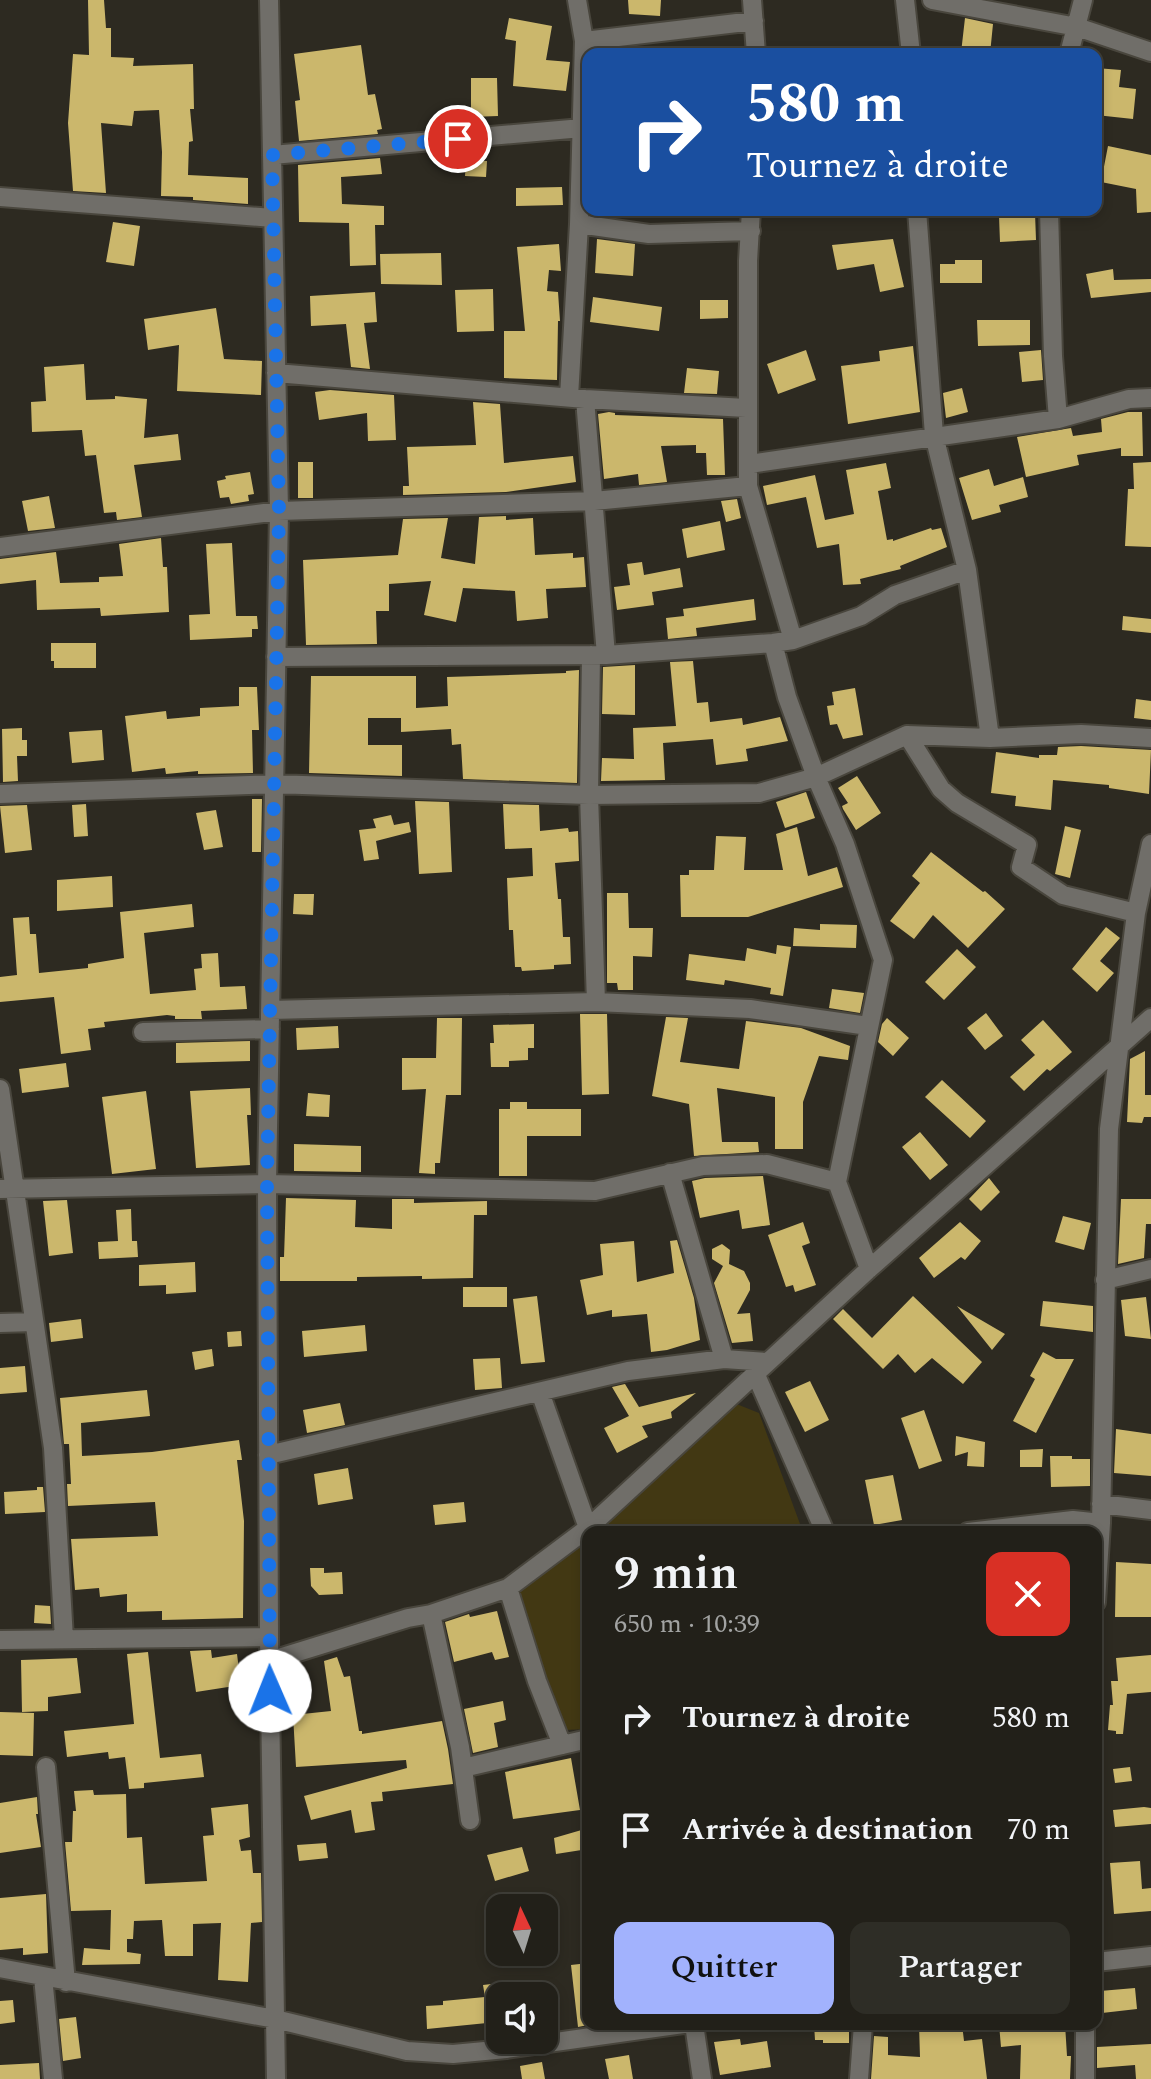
<!DOCTYPE html>
<html lang="fr">
<head>
<meta charset="utf-8">
<style>
  body { margin:0; font-family:Spectral,serif; background:#2e2d26; color:#f1f3f6; height:100vh; display:flex; flex-direction:column; font-size:30px; white-space:nowrap }
  * { box-sizing:border-box; margin:0 }
  p { font-size:26px; color:#a2a3a2 }
  .icon { flex:none; width:44px; height:44px; fill:none; stroke:currentColor; stroke-width:2; stroke-linecap:round; stroke-linejoin:round }
  .map { position:relative; flex:1; overflow:hidden }
  .side { position:absolute; left:582px; top:1526px; width:520px; height:504px; display:flex; flex-direction:column; background:#222019; border-radius:16px; box-shadow:0 4px 12px #0003,0 0 0 2px #3f3e38 }
  .side>* { flex:none }
  .guide { position:absolute; left:582px; top:48px; width:520px; height:168px; border-radius:16px; box-shadow:0 4px 12px #0003,0 0 0 2px #3f3e38; background:#1a4fa0; color:#fff; overflow:hidden }
  .needle { width:52px; rotate:356deg }
  .tools { position:absolute; left:486px; top:1894px; display:grid; gap:16px }
  .tools a { display:grid; place-items:center; width:72px; height:72px; border-radius:16px; background:#222019; box-shadow:0 4px 12px #0003,0 0 0 2px #3f3e38; font-size:40px }
  .pin { position:absolute; display:grid; place-items:center; width:68px; height:68px; color:#fff; margin:-34px; border:4px solid #fff; border-radius:50%; box-shadow:0 2px 8px #0007 }
  .me { position:absolute; width:88px; margin:-44px; rotate:359deg; stroke-linejoin:round; filter:drop-shadow(0 0 6px #0008) }
  .turn { display:flex; align-items:center; gap:28px; height:168px; padding:0 32px; font-size:36px }
  .turn .icon { width:104px; height:104px; stroke-width:2.5 }
  .turn b { display:block; font-size:56px; line-height:68px }
  .round { display:grid; place-items:center; flex:none; width:84px; height:84px; border-radius:16px; background:#2e2d26 }
  .headline { display:flex; align-items:center; justify-content:space-between; height:136px; padding:0 32px }
  h1 { font-size:48px; font-weight:600; line-height:60px }
  .cta { display:flex; gap:16px; margin-top:auto; padding:16px 32px }
  .cta a { flex:1; height:92px; border-radius:16px; background:#a2b2fd; color:#111; font-size:32px; font-weight:600; line-height:92px; text-align:center }
  .cta a+a { background:#2e2d26; color:#f1f3f6 }
  ul { padding:0; list-style:none }
  li { display:flex; align-items:center; gap:24px; height:112px; padding:0 32px }
  li div { flex:1 }
  li b { display:block; font-size:30px }
  li em { font-style:normal }
  .map>svg:first-child { display:block }
  .green { fill:#423813 }
  .building { fill:#cbb76c }
  .lines { fill:none; stroke-linecap:round; stroke-linejoin:round }
  .minor-casing { stroke:#49463d; stroke-width:22 }
  .minor { stroke:#706e69; stroke-width:18 }
  .route { stroke:#1a73e8; stroke-width:14; stroke-dasharray:0 25.2 }
</style>
</head>
<body>
<div class="map">
<svg width="1151" height="2079" viewBox="0 0 1151 2079">
  <rect width="100%" height="100%" fill="#2d2a21"/>
  <path class="green" d="M734,1403L759,1413L803,1532H588V1729L565,1730L559,1720L518,1588Z"/>
  <path class="building" d="M88,0H104L106,28H111V57L134,58L133,66L193,64L194,109H190L193,141L189,142L188,175L248,178V204L193,200V197L161,196L162,152L159,110L134,111L132,126L101,123L106,193L73,191L68,123L73,54L89,55Z
    M628,0H661L660,16L629,14Z
    M509,18L552,26L546,60L570,62L566,91L513,86L516,41L505,39Z
    M965,18L993,24L990,54L961,53Z
    M361,45L368,95L375,94L382,129L377,130L378,134L299,141L295,101L300,100L294,54Z
    M1096,68L1121,70L1119,87L1136,89L1133,119L1096,115Z
    M471,78H497L498,116L471,117Z
    M1108,146L1151,155V212L1137,213L1136,189L1101,182Z
    M380,158L382,174L341,177L342,204L384,206V225H375L376,265L350,266L349,223L299,222L298,165Z
    M466,160L487,161L486,177L465,176Z
    M562,187L563,205L516,206V188Z
    M1035,213L1036,240L1000,242L999,216Z
    M113,222L140,226L134,266L106,262Z
    M597,239L635,244L633,276L595,273Z
    M893,239L904,287L880,292L874,264L837,270L832,245Z
    M559,244L561,271L549,270L547,291L558,292L560,321H558L557,380L504,378V331H525L517,247Z
    M441,253L442,285L381,284L380,254Z
    M955,260H982V283H940V264H955Z
    M1113,269L1114,280L1151,279V292L1091,298L1086,274Z
    M493,289L494,331L457,332L455,290Z
    M375,292L377,322L364,323L370,369L351,367L346,324L311,326L310,296Z
    M593,297L662,307L659,331L590,322Z
    M700,300H728V318L700,319Z
    M216,308L224,359L262,361L261,395L177,391L179,345L148,350L144,319Z
    M977,320H1030V345L978,346Z
    M913,346L920,412L848,424L841,366L880,361L879,351Z
    M806,350L816,380L778,394L767,364Z
    M1041,350L1043,380L1022,382L1019,352Z
    M84,364L86,400L115,399V396L147,399L144,438L178,434L181,460L134,465L142,517L117,520L116,512L104,513L96,455L85,456L82,430L32,432L31,402L46,401L44,367Z
    M687,368L719,371L717,394L684,393Z
    M962,388L968,412L946,418L943,393Z
    M330,390L394,395L396,440L368,441L367,413L319,420L315,392Z
    M473,402L500,404L504,463L573,456L576,482L506,492L403,495V486H409L407,447L476,445Z
    M609,412L615,413V415L723,419L725,475H707L706,453H696V445L661,446L667,482L639,485L638,474L604,479L598,414Z
    M1128,412H1142L1143,456H1121V448L1077,455L1079,465L1026,477L1017,437L1071,428L1073,436L1102,432L1101,419Z
    M298,462H313V498H298Z
    M1151,462V547L1125,546L1128,489H1134L1133,463Z
    M886,463L891,488L878,491L887,540L893,539V541L931,528L932,530L941,528L947,547L900,566L901,569L860,579L861,584L843,585L839,544L817,548L806,497L767,505L763,486L815,475L825,520L854,514L846,470Z
    M989,469L994,486L1023,477L1028,497L999,505L1001,512L972,520L959,478Z
    M250,472L254,494L248,495L249,501L231,504L229,497L220,498L217,481L226,479L225,476Z
    M49,496L55,528L28,531L22,501Z
    M737,499L741,518L726,522L721,501Z
    M506,516V520L533,518L535,555L573,553V558L584,557L586,587L546,589L548,618L517,621L515,591L463,588L456,622L424,615L431,581L389,584V611H376L377,644L306,645L303,560L398,555L403,519L448,518L441,558L475,564L479,517Z
    M720,521L725,550L687,558L682,529Z
    M161,538L163,567H167L169,612L101,616L100,608L37,610L36,580L0,584V559L56,552L60,583L99,582V577L123,576L119,544Z
    M232,543L236,616H257L258,629H252V637L190,640L189,615L210,614L206,544Z
    M642,562L644,575L680,568L683,587L652,592L654,605L617,610L614,587L630,585L627,564Z
    M754,599L756,620L696,628L697,636L668,639L666,618L684,616L683,609Z
    M1123,616L1151,619V633L1122,630Z
    M51,643H96V668H54V661H51Z
    M693,661L697,703L708,702L710,722L742,718L743,725L780,717L788,741L746,749L748,761L716,765L713,739L663,743L665,780L601,781L602,758L634,759L633,728L676,726L670,662Z
    M635,665V715L602,714L603,667Z
    M579,670L577,783L463,779L461,744L452,745L451,729L401,732V718H368V745H402V776L309,773L311,676H416V708L448,706L447,677L566,673V671Z
    M239,687H257L259,730H252L253,773L198,774V771L166,774L165,768L132,772L125,716L166,711L167,719L200,716V708L239,706Z
    M855,688L863,735L843,739L837,724L830,725L827,706L834,705L832,692Z
    M1136,699L1151,701V720L1134,718Z
    M22,728V740H27V756H17L18,781L3,782L2,729Z
    M102,730L104,760L72,763L69,732Z
    M1081,746L1151,750L1149,794L1109,788V785L1053,780L1051,810L1015,806L1016,796L991,793L996,752L1039,758V755H1057L1058,747Z
    M857,776L881,813L856,830L843,809L842,806L848,803L838,788Z
    M806,792L815,818L785,828L776,802Z
    M252,799H262L261,852H252Z
    M415,801L449,802L452,872L419,874Z
    M86,804L88,836L74,837L72,805Z
    M503,804L539,805L540,831L568,828L569,832L578,831L579,861L555,863L558,899H561L563,937H570L571,964L554,965V969L522,971L521,967H515L513,930H509L507,878L533,876L532,848L505,849Z
    M27,805L32,850L5,853L0,806Z
    M216,810L223,847L204,850L196,813Z
    M391,815L394,825L409,822L411,832L376,841L379,859L364,861L359,830L376,828L373,819Z
    M1065,826L1081,830L1070,878L1055,874Z
    M797,827L808,876L837,867L843,887L748,917H681L680,875H689V870H714L716,836L746,837L744,870H783L776,834Z
    M931,852L983,892L985,891L1005,909L968,948L933,915L914,939L890,921L920,883L912,876Z
    M112,876L113,907L57,911V880Z
    M607,893H628L629,928H653L652,957L633,956V990H618L617,983H607Z
    M294,894H314L313,915L293,914Z
    M192,904L194,927L144,933L150,994L196,990L194,969L202,968L201,954L218,953L220,987L245,986L247,1009L201,1011L202,1019H175V1016L167,1015L104,1022L105,1027L88,1029L91,1050L61,1054L54,997L0,1002V977L17,975L13,918L29,917L30,934H36L39,973L88,968V964L124,958L120,912Z
    M820,924L857,925L856,948L793,946L794,928L820,930Z
    M1106,927L1120,938L1100,961L1114,973L1097,992L1072,969Z
    M777,945L791,947L783,996L770,994L771,988L725,980L724,985L686,980L689,954L745,961L747,948L776,954Z
    M957,949L976,967L944,1000L925,982Z
    M832,989L864,993L860,1013L829,1008Z
    M986,1013L1003,1036L985,1050L967,1028Z
    M580,1014H607L609,1094L582,1095Z
    M666,1017L688,1018L680,1062L739,1069L746,1021L801,1028L850,1046L848,1060L819,1056L803,1102V1149H775V1097L717,1088L722,1142H758L759,1152L694,1156L689,1104L652,1096Z
    M437,1018H462L461,1095H446L440,1163H435V1174L419,1173L426,1089L402,1090V1058H436Z
    M887,1018L909,1038L893,1056L878,1042L882,1024Z
    M1043,1020L1072,1052L1050,1071L1047,1069L1024,1091L1010,1077L1035,1055L1021,1040Z
    M534,1024V1048H528V1060L509,1061V1067H491L490,1043H494L493,1025Z
    M338,1026L339,1048L297,1050L296,1028Z
    M250,1041V1061L176,1063V1043Z
    M1145,1051V1095H1151V1117H1144L1142,1123L1127,1122L1130,1059Z
    M66,1063L69,1087L22,1093L19,1069Z
    M942,1080L986,1121L970,1138L925,1097Z
    M250,1088L251,1115H247L250,1165L196,1168L190,1091Z
    M146,1091L156,1169L112,1174L102,1097Z
    M308,1093L330,1095L329,1117L306,1116Z
    M510,1102H527V1109H581V1136H527V1176H499V1109H510Z
    M920,1132L948,1165L930,1180L902,1147Z
    M294,1144L361,1146V1172L294,1171Z
    M763,1176L770,1225L742,1229L739,1210L700,1218L692,1181L705,1178Z
    M989,1178L1000,1192L981,1211L969,1199Z
    M286,1198L356,1200L355,1227L392,1229V1199H414V1203L487,1201V1215H474L473,1278L422,1279V1276L357,1277V1281H280V1257H284Z
    M1121,1199H1151V1224H1146L1144,1258L1118,1264Z
    M67,1200L73,1253L49,1256L43,1201Z
    M131,1209L132,1241H137L138,1257L99,1259L98,1242L118,1241L116,1210Z
    M1063,1216L1091,1223L1084,1250L1055,1242Z
    M803,1222L810,1243L802,1246L816,1285L795,1292L793,1285L786,1287L768,1235Z
    M960,1222L981,1241L965,1260L961,1257L934,1278L919,1258Z
    M677,1240L694,1298L700,1340L667,1350L651,1352L647,1314L612,1317V1310L587,1315L580,1280L603,1275L600,1244L634,1241L637,1282L674,1273L670,1241Z
    M722,1244L730,1250L729,1264L744,1271L750,1283V1290L737,1314L750,1313L753,1341L732,1343L714,1283L723,1266L712,1259V1249Z
    M195,1262L196,1292L166,1294V1285L139,1286V1265Z
    M463,1287H507V1307H463Z
    M537,1296L545,1362L521,1364L513,1299Z
    M913,1296L982,1362L963,1384L932,1358L915,1373L898,1354L883,1369L833,1319L843,1309L872,1338Z
    M1146,1297L1151,1339L1125,1336L1121,1300Z
    M1043,1301L1093,1306V1332L1040,1326Z
    M957,1306L1005,1334L992,1350Z
    M81,1319L83,1338L51,1342L49,1323Z
    M365,1325L367,1351L304,1357L302,1331Z
    M241,1331L242,1346L228,1347L227,1332Z
    M212,1349L214,1366L195,1370L192,1352Z
    M1043,1352L1056,1359H1074L1036,1433L1013,1421L1035,1379L1030,1376Z
    M500,1358L502,1388L475,1390L473,1359Z
    M25,1366L27,1392L0,1394V1368Z
    M810,1381L829,1420L805,1432L785,1392Z
    M625,1384L639,1407L696,1393L671,1412L672,1418L642,1426L648,1437L617,1453L604,1428L629,1416L612,1387Z
    M147,1390L150,1416L81,1423L82,1456L152,1452L239,1440L242,1460H237L244,1521L243,1618L162,1620V1611L127,1612V1594L100,1597L99,1588L75,1590L71,1539L158,1536L155,1502L68,1506L67,1484H71L69,1444H64L60,1398Z
    M340,1403L345,1425L307,1433L303,1410Z
    M924,1410L942,1461L919,1469L901,1418Z
    M1116,1429L1151,1434V1476L1114,1473Z
    M956,1436L985,1442L984,1467L967,1466L968,1452L955,1456Z
    M1043,1449L1042,1467H1020V1450Z
    M1050,1456H1072V1459H1090V1486L1051,1487Z
    M348,1468L353,1499L318,1505L314,1474Z
    M893,1475L902,1520L874,1525L865,1480Z
    M37,1487H43L45,1512L5,1514L4,1492L37,1490Z
    M464,1502L466,1522L435,1525L433,1505Z
    M1116,1562L1151,1564V1617H1115Z
    M310,1568H324V1573L342,1572L343,1594L319,1595L311,1586Z
    M35,1605L50,1606L51,1624L34,1623Z
    M497,1611L509,1657L495,1660L492,1652L454,1662L445,1622L469,1614L470,1617Z
    M211,1650L212,1658L237,1654L241,1685L196,1692L190,1651Z
    M148,1652L160,1758L201,1754L204,1777L144,1783V1788L129,1789L125,1757L109,1759L108,1752L67,1757L64,1731L134,1724L127,1654Z
    M1151,1655V1692L1127,1694L1123,1734H1116V1731L1108,1730L1110,1705H1113L1111,1681H1118L1116,1658Z
    M337,1657L344,1677L350,1676L359,1731H362V1734L442,1721L448,1749L453,1784L382,1792L383,1801L371,1802L375,1830L355,1833L351,1810L311,1820L304,1796L407,1768L406,1760L296,1767L293,1715L331,1711L324,1661Z
    M77,1658L81,1693L48,1697V1711L22,1712L21,1660Z
    M503,1701L506,1720L494,1723L498,1747L473,1753L464,1709Z
    M0,1712L34,1713L33,1756L0,1755Z
    M571,1758L580,1810L513,1819L505,1772Z
    M1130,1767L1132,1781L1115,1783L1113,1769Z
    M93,1790L94,1795L126,1794L127,1838L142,1837L145,1884L207,1881L203,1836L214,1835L211,1808L248,1804L250,1837L239,1840L241,1851L251,1850L253,1873H261L262,1922L251,1923L248,1982L218,1980L221,1923L193,1924V1956H165L162,1920L134,1921L133,1939H127V1952L141,1954L140,1964L82,1965L84,1948L110,1950L111,1910L71,1911L65,1842H72L73,1811H76L74,1791Z
    M37,1797L38,1814H36L41,1847L0,1853V1803Z
    M1144,1807L1151,1808V1824L1115,1827L1113,1810Z
    M585,1829L588,1849L556,1854L554,1838Z
    M326,1843L328,1858L299,1861L297,1845Z
    M522,1847L529,1871L495,1881L487,1855Z
    M1140,1861L1142,1889L1151,1888V1911L1114,1914L1110,1863Z
    M46,1894L48,1953L23,1955V1948L0,1950V1898Z
    M588,1963V2025L578,2027L571,1965Z
    M500,1983V2038L489,2039L487,2023L427,2029L426,2006L443,2005V2001L485,1997L483,1985Z
    M1135,1988L1137,2009L1102,2013L1100,1991Z
    M13,2000L15,2022L0,2024V2001Z
    M76,2017L81,2058L63,2061L59,2019Z
    M814,2024H849V2043H823V2040H815Z
    M919,2024H962L964,2041L982,2039L987,2079H871L874,2036L888,2037V2055L920,2057Z
    M999,2024H1065L1067,2056H1071L1070,2079H1020L1021,2045L1001,2047Z
    M740,2039L741,2045L767,2041L771,2067L720,2075L714,2042Z
    M1151,2044V2079H1136L1135,2065L1097,2068V2047Z
    M629,2055L633,2079H609L605,2059Z
    M542,2062L545,2079H522L520,2066Z
    M39,2063L40,2079H0V2065Z"/>
  <g class="lines">
    <defs>
      <path id="minor" d="M269,0L279,511L267,1184L269,1637L276,2079
        M752,0L756,54
        M905,0L911,54
        M932,0L1077,27L1151,52
        M584,41L754,21
        M1069,54L1083,0
        M272,155L582,128
        M0,197L273,218
        M751,210L748,261V486L793,640
        M917,210L934,435L967,570L990,738
        M1049,210L1053,356L1058,419
        M579,224L649,234L751,231
        M276,373L585,399L746,408
        M569,397L579,224L584,41L577,0
        M585,399L606,655
        M749,464L1058,419L1129,399L1151,398
        M0,547L279,511L594,501L748,486
        M773,643L787,697L816,777L845,844L883,960L837,1182L869,1269
        M591,655L589,795L596,1002
        M276,657L606,655L773,643L793,640L861,616L895,595L967,570
        M907,735L941,789L957,803L1027,845L1021,867L1063,895L1136,913
        M0,794L274,784L589,795L759,793L816,777L907,735L990,738L1081,734L1151,738
        M270,1010L596,1002L750,1009L868,1026
        M143,1032L270,1029
        M0,1089L53,1448L64,1639
        M670,1173L724,1359
        M0,1189L267,1184L595,1191L703,1166L767,1164L837,1182
        M1105,1280L1151,1269
        M0,1323L34,1322
        M756,1375L825,1532
        M540,1392L588,1528
        M268,1455L628,1371L724,1359L767,1362
        M1101,1504L1151,1510
        M968,1532L1073,1520L1101,1523
        M508,1588L537,1681L562,1745
        M1096,1602L1101,1523L1109,1129L1136,913L1151,844
        M431,1614L460,1747L470,1820
        M0,1640L269,1637
        M269,1661L408,1618L431,1614L508,1588L588,1528L869,1269L1151,1018
        M46,1767L66,1982
        M463,1768L588,1739
        M1096,1962L1151,1956
        M0,1968L275,2019L407,2051L453,2054L506,2049L683,2024
        M43,1977L53,2079
        M694,2024L702,2079
        M1085,2024V2079
        M859,2079L863,2024"/>
    </defs>
    <use href="#minor" class="minor-casing"/>
    <use href="#minor" class="minor"/>
  </g>
  <g class="lines">
    <path class="route" d="M270,1691L267,1184L279,511L272,155L458,139"/>
  </g>
</svg>
<div class="tools">
<a><svg class="needle" viewBox="-14 -14 28 28"><path d="M0-13l5 13h-10z" fill="#e53935"/><path d="M0 13l5-13h-10z" fill="#a2a3a2"/></svg></a>
<a><svg class="icon" aria-label="sound" viewBox="0 0 24 24"><path d="M4 9h4l5-4v14l-5-4H4zM17 9q2 3 0 6"/></svg></a>
</div>
<div class="pin" style="left:458px;top:139px;background:#d93025"><svg class="icon" aria-label="arrive" viewBox="0 0 24 24"><path d="M6 21V4h12l-3 4 3 4H6"/></svg></div>
<svg class="me" style="left:270px;top:1691px" viewBox="-20 -20 40 40"><circle r="19" fill="#fff"/><path d="M0-13L10 11 0 6-10 11z" fill="#1a73e8"/></svg>
<div class="guide">
<div class="turn"><svg class="icon" aria-label="right" viewBox="0 0 24 24"><path d="M7 20v-9h11M14 6l5 5-5 5"/></svg><div><b>580 m</b>Tournez à droite</div></div>
</div>
<section class="side">
<div class="headline"><div><h1>9 min</h1><p>650 m · 10:39</p></div><a class="round" style="background:#d93025;color:#fff"><svg class="icon" aria-label="close" viewBox="0 0 24 24"><path d="M6 6l12 12M18 6L6 18"/></svg></a></div>
<ul>
<li><svg class="icon" aria-label="right" viewBox="0 0 24 24"><path d="M7 20v-9h11M14 6l5 5-5 5"/></svg><div><b>Tournez à droite</b></div><em>580 m</em></li>
<li><svg class="icon" aria-label="arrive" viewBox="0 0 24 24"><path d="M6 21V4h12l-3 4 3 4H6"/></svg><div><b>Arrivée à destination</b></div><em>70 m</em></li>
</ul>
<div class="cta"><a>Quitter</a><a>Partager</a></div>
</section>
</div>
</body>
</html>
